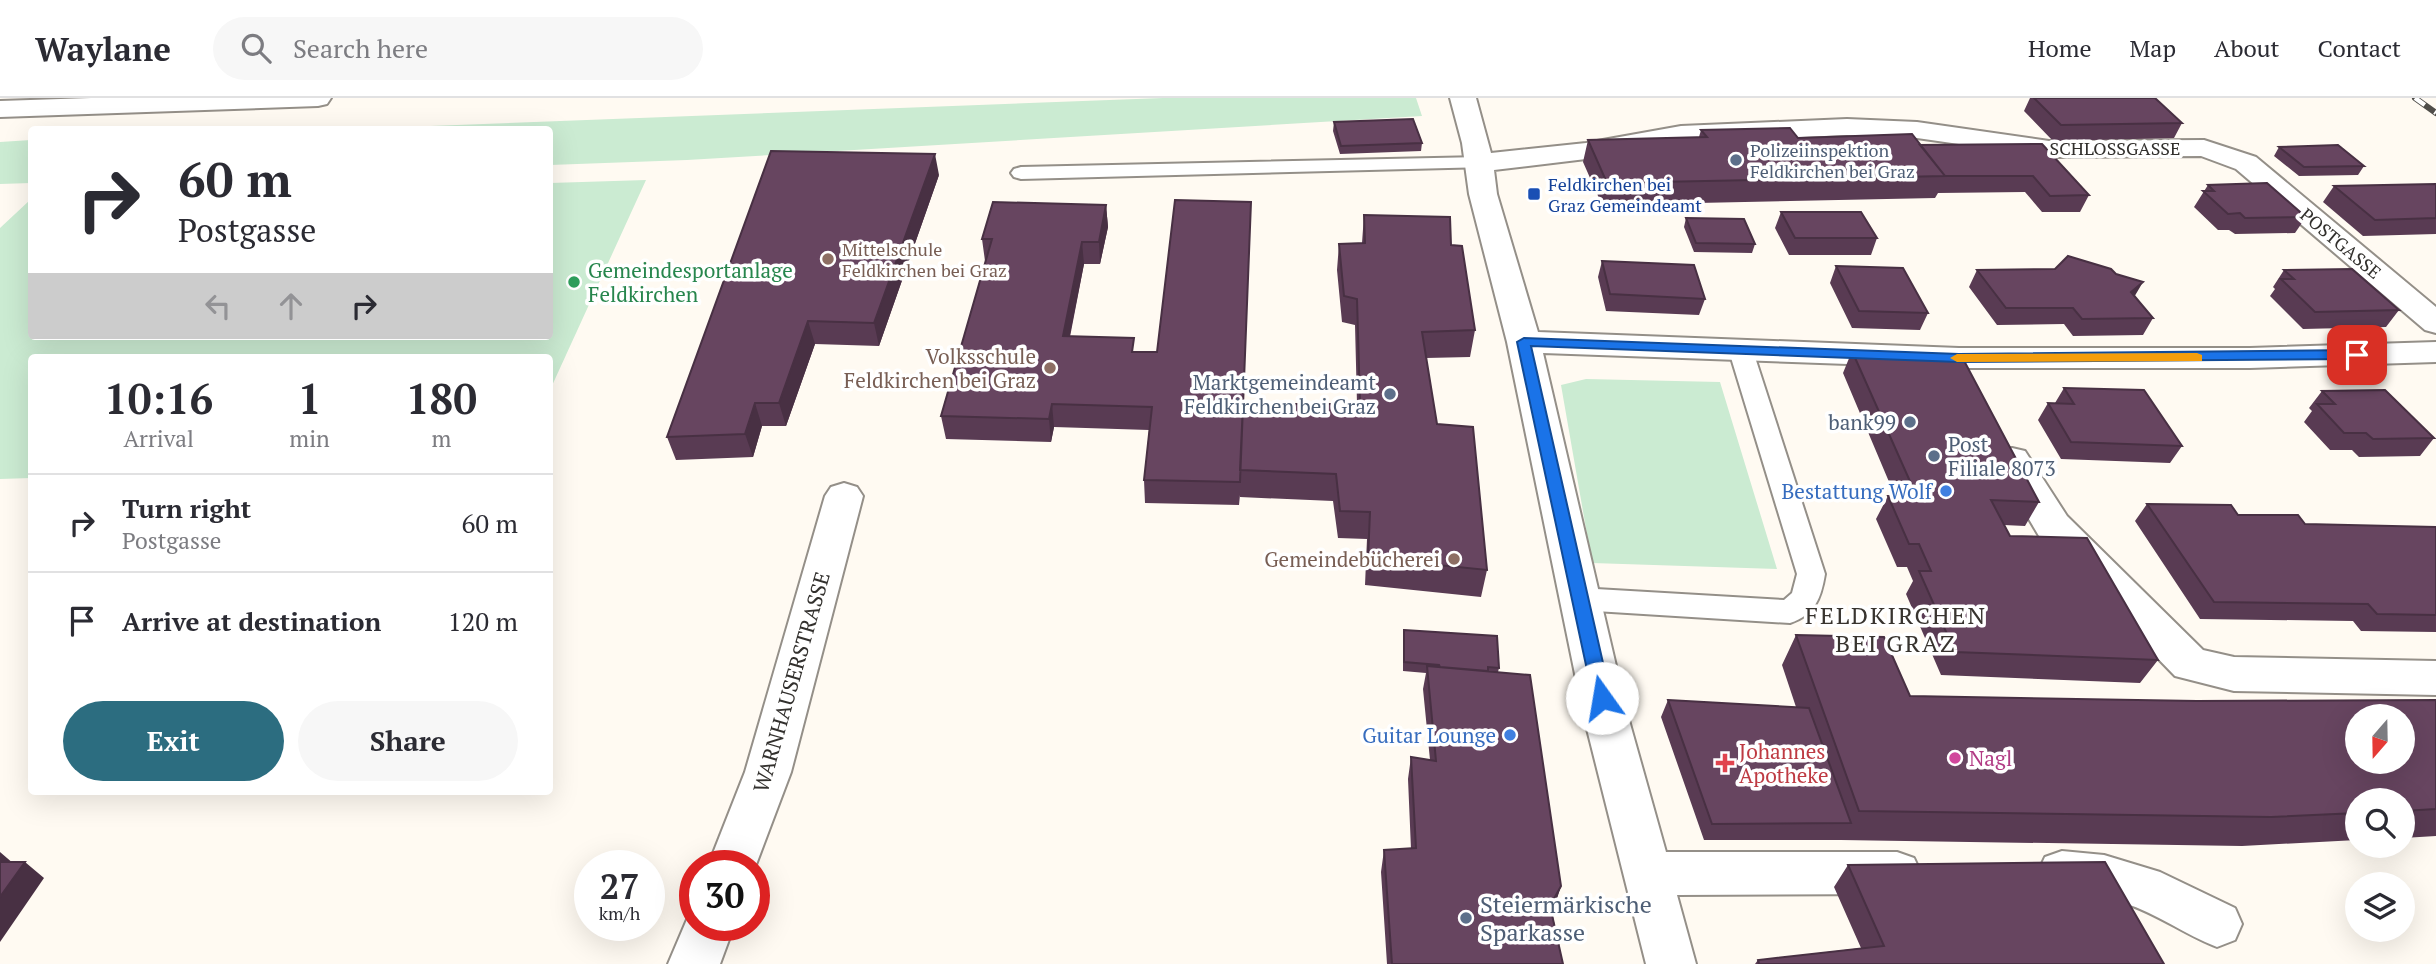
<!DOCTYPE html>
<html lang="en">
<head>
<meta charset="utf-8">
<style>
  body { margin:0; font-family:"PT Serif",serif; background:#f7f7f7; color:#2b2b33; height:100vh; display:flex; flex-direction:column; font-size:26px; white-space:nowrap }
  * { box-sizing:border-box; margin:0 }
  p { font-size:23px; color:#7c7c81 }
  .icon { flex:none; width:38px; height:38px; fill:none; stroke:currentColor; stroke-width:2; stroke-linecap:round; stroke-linejoin:round }
  .map { position:relative; flex:1; overflow:hidden }
  .side { position:absolute; left:28px; top:256px; width:525px; height:441px; display:flex; flex-direction:column; background:#fff; border-radius:7px; box-shadow:0 7px 28px #0002 }
  .side>* { flex:none }
  .guide { position:absolute; left:28px; top:28px; width:525px; height:214px; border-radius:7px; box-shadow:0 7px 28px #0002; background:#fff; color:#2b2b33; overflow:hidden }
  .needle { width:46px; rotate:200deg }
  .controls { position:absolute; left:2345px; top:606px; display:grid; gap:14px }
  .controls a { display:grid; place-items:center; width:70px; height:70px; border-radius:50%; background:#fff; box-shadow:0 7px 28px #0002; font-size:35px }
  .speed { position:absolute; left:574px; top:752px; display:flex; gap:14px; font-size:35px; font-weight:700; text-align:center }
  .speed>* { display:grid; place-content:center; width:91px; height:91px; border-radius:50%; background:#fff; box-shadow:0 7px 28px #0002; line-height:1 }
  .speed small { font-size:18px; font-weight:400 }
  .speed .limit { border:10px solid #d22; background:#fff; color:#111 }
  .pin { position:absolute; display:grid; place-items:center; width:60px; height:60px; color:#fff; margin:-30px; border-radius:14px; box-shadow:0 4px 10px #0006 }
  .me { position:absolute; width:77px; margin:-38px; rotate:347deg; stroke-linejoin:round; filter:drop-shadow(0 0 5px #0008) }
  .turn { display:flex; align-items:center; gap:24px; height:147px; padding:0 35px; font-size:32px }
  .turn .icon { width:91px; height:91px; stroke-width:2.5 }
  .turn b { display:block; font-size:49px; line-height:60px }
  .lanes { display:flex; align-items:center; height:66px; padding:0 35px; background:#0003; justify-content:center; gap:35px; direction:ltr }
  .lanes .off { opacity:.35 }
  .eta { display:flex; justify-content:space-evenly; align-items:center; height:119px; text-align:center }
  .eta b { font-size:42px; font-weight:800; line-height:49px }
  .button { display:flex; gap:14px; margin-top:auto; padding:14px 35px }
  .button a { flex:1; height:80px; border-radius:42px; background:#2c6d80; color:#fff; font-size:28px; font-weight:800; line-height:80px; text-align:center }
  .button a+a { background:#f7f7f7; color:#2b2b33 }
  ul { padding:0; list-style:none }
  li { display:flex; align-items:center; gap:21px; height:98px; padding:0 35px; border-top:2px solid #e1e1e2 }
  li div { flex:1 }
  li b { display:block; font-size:26px }
  li em { font-style:normal }
  header { display:flex; align-items:center; gap:42px; box-sizing:border-box; height:98px; padding:0 35px; background:#fff; border-bottom:2px solid #e1e1e2 }
  header strong { font-size:33px }
  nav { display:flex; gap:38px; margin-inline-start:auto; font-size:24px }
  .search { width:490px; height:63px; background:#f7f7f7; display:flex; align-items:center; gap:18px; box-sizing:border-box; padding:0 24px; border-radius:38px; color:#7c7c81; font-size:26px }
  .map>svg:first-child { display:block }
  .green { fill:#cbebd2 }
  .lines { fill:none; stroke-linecap:round; stroke-linejoin:round }
  .lane-casing { stroke:#948f88; stroke-width:4 }
  .street-casing { stroke:#948f88; stroke-width:4 }
  .highway-casing { stroke:#948f88; stroke-width:4 }
  .lane { fill:#fff; fill-rule:evenodd }
  .street { fill:#fff; fill-rule:evenodd }
  .highway { fill:#fff; fill-rule:evenodd }
  .rail-casing { stroke:#504e4a; stroke-width:6 }
  .rail { stroke:#fff; stroke-width:4.5; stroke-dasharray:12; stroke-linecap:butt }
  .wall { fill:#593b53 }
  .shaded-wall { fill:#483043 }
  .building { fill:#674560; stroke:#483043; stroke-width:2; fill-rule:evenodd }
  .route { fill:#1a73e8; stroke:#114b97; stroke-width:2 }
  .slow { fill:#f59e0b }
  .service-dot { fill:#5c6f8a; stroke:#fff; stroke-width:2.5 }
  .transit-dot { fill:#1a4fb4; stroke:#fff; stroke-width:2.5 }
  .education-dot { fill:#8d6e63; stroke:#fff; stroke-width:2.5 }
  .leisure-dot { fill:#2e9e5b; stroke:#fff; stroke-width:2.5 }
  .shop-dot { fill:#3f7fe0; stroke:#fff; stroke-width:2.5 }
  .hotel-dot { fill:#d1479c; stroke:#fff; stroke-width:2.5 }
  .health-dot { fill:#e0444e; stroke:#fff; stroke-width:2.5 }
  .labels { text-anchor:middle; dominant-baseline:central; stroke-width:7; stroke-linejoin:round; paint-order:stroke }
  .far-street-label { font-size:18px; fill:#32302d; stroke:#fff }
  .far-service-label { font-size:18px; fill:#4e5e75; stroke:#fff; text-anchor:start }
  .far-transit-label { font-size:18px; fill:#164399; stroke:#fff; text-anchor:start }
  .far-education-label { font-size:18px; fill:#785e54; stroke:#fff; text-anchor:start }
  .leisure-label { font-size:21px; fill:#27864d; stroke:#fff; text-anchor:start }
  .education-label { font-size:21px; fill:#785e54; stroke:#fff; text-anchor:end }
  .service-label { font-size:21px; fill:#4e5e75; stroke:#fff; text-anchor:end }
  .shop-label { font-size:21px; fill:#366cbe; stroke:#fff; text-anchor:end }
  .street-label { font-size:21px; fill:#32302d; stroke:#fff }
  .health-label { font-size:21px; fill:#be3a42; stroke:#fff; text-anchor:start }
  .hotel-label { font-size:21px; fill:#b23c85; stroke:#fff; text-anchor:start }
  .quarter-label { font-size:24px; letter-spacing:2px; fill:#38342f; stroke:#fff }
  .near-service-label { font-size:24px; fill:#4e5e75; stroke:#fff; text-anchor:start }
</style>
</head>
<body>
<header>
<strong>Waylane</strong>
<div class="search"><svg class="icon" aria-label="search" viewBox="0 0 24 24"><circle cx="10" cy="10" r="6"/><path d="M15 15l6 6"/></svg>Search here</div>
<nav><a>Home</a><a>Map</a><a>About</a><a>Contact</a></nav>
</header>
<div class="map">
<svg width="2436" height="866" viewBox="0 0 2436 866">
  <rect width="100%" height="100%" fill="#fffaf2"/>
  <path class="green" d="M1163,0H1416L1422,18L687,62L550,67V32H324Z
    M31,42V85L0,86V44Z
    M646,82L550,292V259H32L31,380L0,381V130L30,102L32,238H550V85Z
    M1586,281L1720,284L1777,471L1592,465L1561,287Z"/>
  <g class="lines">
    <defs>
      <path id="lane" d="M1481,59L1488,61L1491,65L1488,69L1021,81L1014,79L1011,75L1014,71L1021,69Z
        M1741,246L1750,248L1753,253L1825,476C1821,500 1815,517 1790,525L1579,512L1569,509L1564,501L1569,493L1579,490L1784,502L1792,495L1797,476L1729,253L1732,248Z"/>
      <path id="street" d="M1450,0H1476L1491,55L1586,45L1681,28L1847,21L1917,24L2049,43L2204,42L2256,59L2436,209V235L2425,232L2236,71L2201,58L2049,59L1917,40L1847,37L1681,44L1586,61L1494,72L1497,96L1538,234L1959,250H2250L2436,244V264L2250,270H1959L1543,255L1627,615L1666,754H1897L1914,760L1921,775L1914,790L1897,796L1677,797L1696,866H1646L1583,615L1507,244L1469,96L1462,45Z
        M2012,350L2025,353L2067,418L2203,552L2234,559L2436,563V597L2234,593L2175,578L2039,438L1994,362L1999,353Z
        M844,385L857,389L863,398L791,674L754,772V768H708L745,674L825,398L831,389Z
        M2062,753L2104,757L2160,774L2235,810L2242,826L2235,842L2217,849C2185,837 2157,815 2124,805C2098,797 2070,799 2045,789L2038,774L2045,759Z
        M695,811V828H734L720,866H668L691,812Z"/>
      <path id="highway" d="M91,0H331L327,6L318,8L0,19V3Z"/>
    </defs>
    <use href="#lane" class="lane-casing"/>
    <use href="#street" class="street-casing"/>
    <use href="#highway" class="highway-casing"/>
    <use href="#lane" class="lane"/>
    <use href="#street" class="street"/>
    <use href="#highway" class="highway"/>
    <defs>
      <path id="rail" d="M2415,0L2436,15"/>
    </defs>
    <use href="#rail" class="rail-casing"/>
    <use href="#rail" class="rail"/>
  </g>
  <path class="wall" d="M2030,0H2155L2182,25L2174,40L2053,43L2024,13Z
    M1334,24L1422,45L1421,53L1340,56L1333,33Z
    M1701,32L1798,40L1920,47L2042,46L2089,97L2080,114H2042L2025,94L1938,95L1935,100L1602,107L1583,64L1588,42L1699,39Z
    M2279,49L2364,68L2358,77L2299,78L2274,58Z
    M939,77L879,248L815,246L786,328H762L753,359L676,362L667,339Z
    M2436,86V136L2363,138L2323,104L2334,88Z
    M2208,87L2306,119L2295,135L2235,136L2229,132H2218L2194,109Z
    M1106,107L1108,129L1100,166H1084L1070,239L1134,254L1243,306H1357L1355,227L1342,224L1337,172L1339,146L1362,145L1364,117L1451,147L1475,232L1470,259L1426,260L1437,326L1487,472L1481,499L1365,487L1367,441L1338,440L1333,403L1240,399V397L1239,407L1145,405L1144,382L1149,332L1054,329L1051,344L946,341L941,318L986,163H985L982,141Z
    M1781,114L1877,140L1871,157H1789L1775,130Z
    M1686,120L1755,146L1752,155L1694,154L1684,129Z
    M1602,163L1705,201L1699,217L1606,213L1598,179Z
    M1836,168L1928,215L1920,232L1852,230L1830,185Z
    M1977,172L2135,199L2153,220L2143,237L2073,238L2064,226L1997,227L1969,189Z
    M2284,172L2399,212L2386,229L2303,231L2270,198L2275,191L2273,189Z
    M1852,253L2039,404L2025,428L2004,427L2010,438L2158,562L2140,585L1941,577L1906,496L1913,483L1907,469H1897L1876,421L1888,398H1895L1843,275Z
    M2064,290L2182,348L2170,365L2061,361L2038,322L2048,305H2055Z
    M2322,293L2434,340L2420,358L2359,359L2352,352H2330L2304,324L2312,313L2309,310Z
    M2147,406L2238,417L2305,426L2436,429V534L2361,533L2353,523L2200,521L2135,423Z
    M1404,532L1499,570L1498,574L1561,788L1552,814L1563,866H1387L1381,774L1384,752L1411,751L1408,681L1411,659L1430,662L1423,591L1426,575L1403,573V542Z
    M1796,537L1910,598L2197,603L2436,602V738L2403,740V702H2357V742L2242,748L1841,742H1704L1661,619L1668,602L1796,609L1782,567Z
    M1848,767L2164,866H1755L1758,862L1861,850L1834,789Z"/>
  <path class="shaded-wall" d="M935,56L939,77L879,248L874,225Z
    M1106,107L1108,129L1100,166L1099,144Z
    M1082,144L1084,166L1065,261L1063,238Z
    M2143,184L2133,201L2131,194Z
    M808,223L815,246L786,328L779,305Z
    M755,305L762,328L753,359L745,336Z
    M1052,306L1054,329L1051,344L1049,321Z
    M0,754L14,766L0,777Z
    M25,764L44,780L0,844V799Z
    M1561,788L1554,810L1543,829L1550,808Z"/>
  <path class="building" d="M2034,0H2155L2182,25L2061,27Z
    M1413,21L1422,45L1341,48L1334,24Z
    M1790,30L1798,40L1912,36L1945,78L1607,85L1588,42L1707,39L1701,32Z
    M2042,46L2089,97L2050,98L2033,78H1945L1920,47Z
    M2338,47L2364,68L2304,69L2279,49Z
    M771,53L935,56L874,225L808,223L779,305H755L745,336L667,339Z
    M2267,85L2306,119L2245,120L2240,115L2228,116L2203,93H2214L2208,87Z
    M2436,86V120L2375,122L2334,88Z
    M1175,102L1251,104L1240,384L1144,382L1152,309L1052,306L1049,321L941,318L992,141H982L993,104L1106,107L1099,144H1082L1063,238L1134,240L1132,254H1157Z
    M1781,114H1861L1877,140H1795Z
    M1364,117L1450,119L1451,147L1462,148L1475,232L1422,234L1437,326L1473,329L1487,472L1368,460L1370,414L1340,413L1336,376L1240,372L1243,306H1360L1357,201L1344,198L1339,146L1365,145Z
    M1686,120L1744,121L1755,146L1696,145Z
    M2068,158L2111,171L2116,176L2143,184L2131,194L2153,220L2082,221L2073,210H2006L1977,172L2055,171Z
    M1602,163L1694,167L1705,201L1610,196Z
    M1836,168L1903,170L1928,215L1859,213Z
    M2352,171L2399,212L2315,214L2281,181H2294L2284,172Z
    M1852,253L1961,257L2039,404L1991,402L2010,438L2087,440L2158,562L1955,554L1919,473H1931L1919,446H1909L1888,398L1917,399Z
    M2064,290L2144,292L2182,348L2071,344L2048,305L2074,306Z
    M2385,292L2434,340L2373,341L2366,335H2344L2317,306H2335L2322,293Z
    M2147,406L2231,407L2238,417H2298L2305,426L2436,429V517L2377,516L2368,506L2214,504Z
    M1404,532L1497,538L1499,570L1488,569V573L1440,569L1439,567L1404,564Z
    M1796,537L1884,539L1910,598L2197,603L2436,602V711L2403,713V702H2357V715L2271,719L1859,713ZM2357,618H2403V663H2357Z
    M1427,568L1530,577L1561,788L1550,808L1563,866H1392L1384,752L1416,750L1411,659L1436,663Z
    M1668,602L1809,610L1851,725L1712,726Z
    M0,764H25L0,799Z
    M2105,764L2164,866H1759L1758,862L1884,848L1848,767Z"/>
  <path class="route" d="M1524,240L1959,256L2357,252L2363,257L2357,261L1959,264L1531,248L1611,600L1608,605H1596L1593,600L1517,244Z"/>
  <path class="slow" d="M2197,255L2202,257V263L1957,264L1950,260L1957,256Z"/>
  <g class="service-dot">
    <circle cx="1736" cy="62" r="7"/>
    <circle cx="1390" cy="296" r="7"/>
    <circle cx="1910" cy="324" r="7"/>
    <circle cx="1934" cy="358" r="7"/>
    <circle cx="1466" cy="820" r="7"/>
  </g>
  <rect class="transit-dot" x="1527" y="89" width="14" height="14" rx="3.5"/>
  <g class="education-dot">
    <circle cx="828" cy="161" r="7"/>
    <circle cx="1050" cy="270" r="7"/>
    <circle cx="1454" cy="461" r="7"/>
  </g>
  <circle class="leisure-dot" cx="574" cy="184" r="7"/>
  <g class="shop-dot">
    <circle cx="1946" cy="393" r="7"/>
    <circle cx="1510" cy="637" r="7"/>
  </g>
  <circle class="hotel-dot" cx="1955" cy="660" r="7"/>
  <path class="health-dot" d="M1721.5 654.5h7v7h7v7h-7v7h-7v-7h-7v-7h7z"/>
  <g class="labels">
    <g class="far-street-label">
      <text x="2115" y="50">SCHLOSSGASSE</text>
      <text transform="translate(2341 145) rotate(40)">POSTGASSE</text>
    </g>
    <g class="far-service-label">
      <text x="1750" y="52">Polizeiinspektion<tspan x="1750" dy="21">Feldkirchen bei Graz</tspan></text>
    </g>
    <g class="far-transit-label">
      <text x="1548" y="86">Feldkirchen bei<tspan x="1548" dy="21">Graz Gemeindeamt</tspan></text>
    </g>
    <g class="far-education-label">
      <text x="842" y="151">Mittelschule<tspan x="842" dy="21">Feldkirchen bei Graz</tspan></text>
    </g>
    <g class="leisure-label">
      <text x="588" y="172">Gemeindesportanlage<tspan x="588" dy="24">Feldkirchen</tspan></text>
    </g>
    <g class="education-label">
      <text x="1036" y="258">Volksschule<tspan x="1036" dy="24">Feldkirchen bei Graz</tspan></text>
      <text x="1440" y="461">Gemeindebücherei</text>
    </g>
    <g class="service-label">
      <text x="1376" y="284">Marktgemeindeamt<tspan x="1376" dy="24">Feldkirchen bei Graz</tspan></text>
      <text x="1896" y="324">bank99</text>
      <text x="1948" y="346" text-anchor="start">Post<tspan x="1948" dy="24">Filiale 8073</tspan></text>
    </g>
    <g class="shop-label">
      <text x="1932" y="393">Bestattung Wolf</text>
      <text x="1496" y="637">Guitar Lounge</text>
    </g>
    <g class="street-label">
      <text transform="translate(791 584) rotate(-74)">WARNHAUSERSTRASSE</text>
    </g>
    <g class="health-label">
      <text x="1739" y="653">Johannes<tspan x="1739" dy="24">Apotheke</tspan></text>
    </g>
    <g class="hotel-label">
      <text x="1969" y="660">Nagl</text>
    </g>
    <g class="quarter-label">
      <text x="1896" y="517">FELDKIRCHEN<tspan x="1896" dy="28">BEI GRAZ</tspan></text>
    </g>
    <g class="near-service-label">
      <text x="1480" y="806">Steiermärkische<tspan x="1480" dy="28">Sparkasse</tspan></text>
    </g>
  </g>
</svg>
<div class="controls">
<a><svg class="needle" viewBox="-14 -14 28 28"><path d="M0-13l5 13h-10z" fill="#e53935"/><path d="M0 13l5-13h-10z" fill="#7c7c81"/></svg></a>
<a><svg class="icon" aria-label="search" viewBox="0 0 24 24"><circle cx="10" cy="10" r="6"/><path d="M15 15l6 6"/></svg></a>
<a><svg class="icon" aria-label="layers" viewBox="0 0 24 24"><path d="M12 4l9 5-9 5-9-5zM3 14l9 5 9-5"/></svg></a>
</div>
<div class="speed"><div>27<small>km/h</small></div><div class="limit">30</div></div>
<div class="pin" style="left:2357px;top:257px;background:#d93025"><svg class="icon" aria-label="arrive" viewBox="0 0 24 24"><path d="M6 21V4h12l-3 4 3 4H6"/></svg></div>
<svg class="me" style="left:1602px;top:600px" viewBox="-20 -20 40 40"><circle r="19" fill="#fff"/><path d="M0-13L10 11 0 6-10 11z" fill="#1a73e8"/></svg>
<div class="guide">
<div class="turn"><svg class="icon" aria-label="right" viewBox="0 0 24 24"><path d="M7 20v-9h11M14 6l5 5-5 5"/></svg><div><b>60 m</b>Postgasse</div></div>
<div class="lanes"><svg class="icon off" aria-label="left" viewBox="0 0 24 24"><path d="M17 20v-9H6M10 6l-5 5 5 5"/></svg><svg class="icon off" aria-label="ahead" viewBox="0 0 24 24"><path d="M12 20V5M6 11l6-6 6 6"/></svg><svg class="icon" aria-label="right" viewBox="0 0 24 24"><path d="M7 20v-9h11M14 6l5 5-5 5"/></svg></div>
</div>
<section class="side">
<div class="eta">
<div><b>10:16</b><p>Arrival</p></div>
<div><b>1</b><p>min</p></div>
<div><b>180</b><p>m</p></div>
</div>
<ul>
<li><svg class="icon" aria-label="right" viewBox="0 0 24 24"><path d="M7 20v-9h11M14 6l5 5-5 5"/></svg><div><b>Turn right</b><p>Postgasse</p></div><em>60 m</em></li>
<li><svg class="icon" aria-label="arrive" viewBox="0 0 24 24"><path d="M6 21V4h12l-3 4 3 4H6"/></svg><div><b>Arrive at destination</b></div><em>120 m</em></li>
</ul>
<div class="button"><a>Exit</a><a>Share</a></div>
</section>
</div>
</body>
</html>
